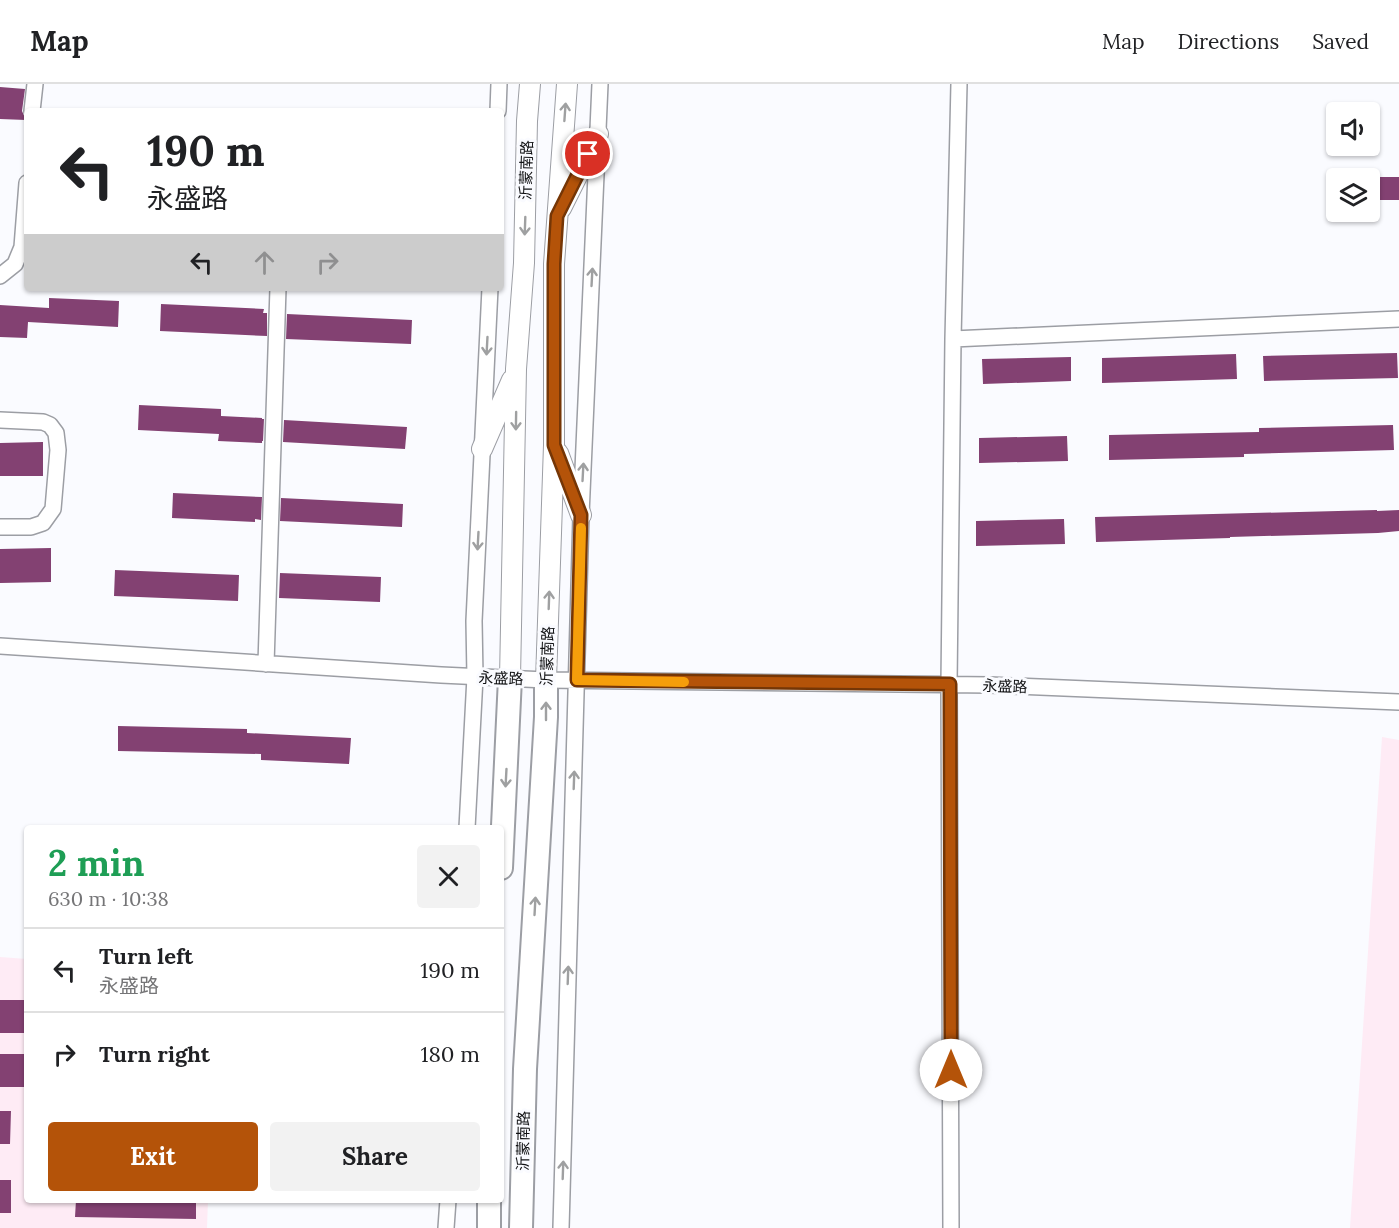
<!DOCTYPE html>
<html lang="en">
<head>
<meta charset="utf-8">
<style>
  body { margin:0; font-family:Lora,"Noto Sans SC",serif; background:#f2f2f2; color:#202124; height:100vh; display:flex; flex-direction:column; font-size:22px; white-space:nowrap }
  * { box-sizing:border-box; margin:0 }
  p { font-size:20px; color:#757577 }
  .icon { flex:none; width:33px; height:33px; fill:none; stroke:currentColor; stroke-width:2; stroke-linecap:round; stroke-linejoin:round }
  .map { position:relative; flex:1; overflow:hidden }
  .panel { position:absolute; left:24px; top:741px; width:480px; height:378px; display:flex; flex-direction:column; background:#fff; border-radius:6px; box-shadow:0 2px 4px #0004 }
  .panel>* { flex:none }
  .top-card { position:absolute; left:24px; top:24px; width:480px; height:183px; border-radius:6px; box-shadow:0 2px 4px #0004; background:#fff; color:#202124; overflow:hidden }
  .fabs { position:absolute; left:1326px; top:18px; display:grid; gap:12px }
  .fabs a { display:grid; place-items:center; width:54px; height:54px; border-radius:6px; background:#fff; box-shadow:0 2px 4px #0004; font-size:30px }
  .pin { position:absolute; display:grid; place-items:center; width:51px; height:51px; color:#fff; margin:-26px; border:3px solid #fff; border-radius:50%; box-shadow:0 2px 6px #0007 }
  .me { position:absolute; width:66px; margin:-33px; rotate:0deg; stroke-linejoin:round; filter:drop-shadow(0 0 4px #0008) }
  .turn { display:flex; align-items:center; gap:21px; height:126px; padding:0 24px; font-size:27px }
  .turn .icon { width:78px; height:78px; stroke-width:2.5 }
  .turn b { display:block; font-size:42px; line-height:51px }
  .lanes { display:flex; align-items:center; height:57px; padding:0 24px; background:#0003; justify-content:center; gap:30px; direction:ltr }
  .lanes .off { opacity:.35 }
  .round { display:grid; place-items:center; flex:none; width:63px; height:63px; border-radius:6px; background:#f2f2f2 }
  .summary { display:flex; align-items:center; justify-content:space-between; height:102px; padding:0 24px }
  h1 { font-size:36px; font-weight:800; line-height:45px; color:#1e9e55 }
  .button { display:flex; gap:12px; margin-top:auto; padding:12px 24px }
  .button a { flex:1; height:69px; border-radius:6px; background:#b45309; color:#fff; font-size:24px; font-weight:800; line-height:69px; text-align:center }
  .button a+a { background:#f2f2f2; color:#202124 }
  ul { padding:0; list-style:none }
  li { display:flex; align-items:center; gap:18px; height:84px; padding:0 24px; border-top:2px solid #e0e0e0 }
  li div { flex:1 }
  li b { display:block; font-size:22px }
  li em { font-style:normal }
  header { display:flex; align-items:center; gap:36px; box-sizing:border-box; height:84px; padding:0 30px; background:#fff; border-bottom:2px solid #e0e0e0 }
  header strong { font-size:28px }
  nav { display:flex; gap:33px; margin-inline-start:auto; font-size:21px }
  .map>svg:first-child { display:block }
  .commercial { fill:#feebf5 }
  .building { fill:#834172 }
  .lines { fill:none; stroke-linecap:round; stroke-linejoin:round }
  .minor-casing { stroke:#9c9ea4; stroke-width:18 }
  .major-casing { stroke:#9c9ea4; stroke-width:22 }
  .highway-casing { stroke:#9c9ea4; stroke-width:26 }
  .minor { stroke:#fff; stroke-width:15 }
  .major { stroke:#fff; stroke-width:20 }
  .highway { stroke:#fff; stroke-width:22 }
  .oneway { stroke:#9fa0a1 }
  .route-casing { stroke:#753606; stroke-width:15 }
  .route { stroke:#b45309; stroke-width:10 }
  .slow { stroke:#f59e0b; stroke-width:10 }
  .labels { text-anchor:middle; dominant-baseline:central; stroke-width:6; stroke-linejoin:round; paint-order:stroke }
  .street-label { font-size:15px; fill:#101113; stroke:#fafbff }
</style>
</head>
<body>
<header>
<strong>Map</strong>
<nav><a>Map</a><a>Directions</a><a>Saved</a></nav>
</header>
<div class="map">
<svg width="1399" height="1144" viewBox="0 0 1399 1144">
  <rect width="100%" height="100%" fill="#fafbff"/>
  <path class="commercial" d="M1382,653L1399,656V1144H1350Z
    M0,873L27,875V1116H208L207,1144H0Z"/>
  <path class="building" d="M0,3L25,5L22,27L26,36L0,35Z
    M1378,93H1399V116H1379Z
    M49,214L119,217L118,243L28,238L27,254L0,253V221L49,224Z
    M161,220L264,225L263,229H267V252L160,247Z
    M287,230L412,236L411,260L286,255Z
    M1397,269L1398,294L1264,297L1263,272Z
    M1236,270L1237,295L1102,299V274Z
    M1071,273V297L983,300L982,275Z
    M139,321L221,325V332L262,334V335H264L263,357H262V359L218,357L219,350L138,346Z
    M284,336L407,343L405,365L283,358Z
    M1393,341L1394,366L1244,370V373L1109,376V351L1259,348V344Z
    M1067,352L1068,377L979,379V354Z
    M43,358V392H0V359Z
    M173,409L262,413L261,436L255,435V438L172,434Z
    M281,414L403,420L402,443L280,437Z
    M1377,426V427L1399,426V447L1378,449L1230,453V454L1096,458L1095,433Z
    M1064,435L1065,460L976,462V437Z
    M51,464V498L0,499V465Z
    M115,486L239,491L238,517L114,512Z
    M280,489L381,493L380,518L279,514Z
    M118,642L247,645V649L351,654L349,680L261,676V670L118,667Z
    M0,916H27V949H0Z
    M0,970H27V1003H0Z
    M0,1027H11L10,1060H0Z
    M0,1096H11V1129H0Z
    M76,1116H196V1135L75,1133Z"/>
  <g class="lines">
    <defs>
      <path id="minor" d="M32,27L35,0
        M498,27L499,0
        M0,192L15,180L22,163L27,99
        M953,255L1399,235
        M0,336L43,338L50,341L56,349L58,366L53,425L43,439L31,443H0
        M0,562L441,591L546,596L990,601L1399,618
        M266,580L278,204
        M467,744L475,593L474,537L490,204
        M446,1144L448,1116
        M561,1144L581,431L600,0
        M951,1144L949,600L953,255L959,0"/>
      <path id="major" d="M561,124L598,50
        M482,365L512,296
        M558,369L581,431
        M510,594L516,285L524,179L527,37L530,0
        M546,596L554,361V180L567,0"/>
      <path id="highway" d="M501,784L510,594
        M489,1144V1116
        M521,1144L525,985L546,633V596"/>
    </defs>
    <use href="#minor" class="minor-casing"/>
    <use href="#major" class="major-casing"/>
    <use href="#highway" class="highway-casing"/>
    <use href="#minor" class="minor"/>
    <use href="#major" class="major"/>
    <use href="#highway" class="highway"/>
  </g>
  <defs><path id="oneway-shaft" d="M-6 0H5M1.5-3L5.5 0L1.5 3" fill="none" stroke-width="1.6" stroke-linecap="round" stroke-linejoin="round" transform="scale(1.5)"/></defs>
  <g class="oneway">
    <use href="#oneway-shaft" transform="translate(565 28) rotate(-86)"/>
    <use href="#oneway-shaft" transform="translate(525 142) rotate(92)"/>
    <use href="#oneway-shaft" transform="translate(592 193) rotate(-87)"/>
    <use href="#oneway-shaft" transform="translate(487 262) rotate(93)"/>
    <use href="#oneway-shaft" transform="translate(516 337) rotate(91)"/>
    <use href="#oneway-shaft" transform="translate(583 388) rotate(-87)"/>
    <use href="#oneway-shaft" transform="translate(478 457) rotate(93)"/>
    <use href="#oneway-shaft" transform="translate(549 516) rotate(-88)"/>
    <use href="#oneway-shaft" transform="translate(546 627) rotate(-90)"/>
    <use href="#oneway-shaft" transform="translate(506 694) rotate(93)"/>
    <use href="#oneway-shaft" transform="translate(574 696) rotate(-88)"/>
    <use href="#oneway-shaft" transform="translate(535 822) rotate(-87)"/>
    <use href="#oneway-shaft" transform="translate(568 891) rotate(-88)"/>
    <use href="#oneway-shaft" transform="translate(563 1086) rotate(-88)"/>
  </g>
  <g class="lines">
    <defs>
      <path id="route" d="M588,70L557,132L554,180V361L581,431L577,596L950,600L951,986"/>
    </defs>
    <use href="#route" class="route-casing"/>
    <use href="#route" class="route"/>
    <path class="slow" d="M581,444L577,596L684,598"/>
  </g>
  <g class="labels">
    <g class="street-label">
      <text transform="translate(526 86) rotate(-88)">沂蒙南路</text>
      <text transform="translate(547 572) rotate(-88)">沂蒙南路</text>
      <text transform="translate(501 594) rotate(2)">永盛路</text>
      <text transform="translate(1005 602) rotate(2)">永盛路</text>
      <text transform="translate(523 1057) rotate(-89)">沂蒙南路</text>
    </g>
  </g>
</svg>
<div class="fabs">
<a><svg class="icon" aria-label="sound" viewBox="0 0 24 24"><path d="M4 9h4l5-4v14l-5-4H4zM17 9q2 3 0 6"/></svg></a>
<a><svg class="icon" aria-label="layers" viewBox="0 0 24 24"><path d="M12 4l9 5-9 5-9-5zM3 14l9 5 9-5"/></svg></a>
</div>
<div class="pin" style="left:588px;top:70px;background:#d93025"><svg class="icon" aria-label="arrive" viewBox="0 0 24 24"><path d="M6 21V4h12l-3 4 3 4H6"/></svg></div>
<svg class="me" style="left:951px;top:986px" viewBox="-20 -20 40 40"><circle r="19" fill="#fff"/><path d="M0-13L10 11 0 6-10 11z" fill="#b45309"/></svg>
<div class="top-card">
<div class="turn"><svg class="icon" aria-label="left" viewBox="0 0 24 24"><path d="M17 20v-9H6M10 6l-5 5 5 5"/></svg><div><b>190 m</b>永盛路</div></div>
<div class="lanes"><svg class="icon" aria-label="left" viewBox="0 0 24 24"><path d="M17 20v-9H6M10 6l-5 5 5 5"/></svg><svg class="icon off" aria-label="ahead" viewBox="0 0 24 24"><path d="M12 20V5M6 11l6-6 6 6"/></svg><svg class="icon off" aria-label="right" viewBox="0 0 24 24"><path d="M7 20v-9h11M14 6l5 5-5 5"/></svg></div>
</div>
<section class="panel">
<div class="summary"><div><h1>2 min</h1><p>630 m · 10:38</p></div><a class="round"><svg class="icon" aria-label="close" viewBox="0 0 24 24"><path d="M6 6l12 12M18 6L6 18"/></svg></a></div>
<ul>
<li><svg class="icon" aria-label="left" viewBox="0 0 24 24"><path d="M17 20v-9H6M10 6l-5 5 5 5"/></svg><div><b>Turn left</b><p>永盛路</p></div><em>190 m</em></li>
<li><svg class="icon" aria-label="right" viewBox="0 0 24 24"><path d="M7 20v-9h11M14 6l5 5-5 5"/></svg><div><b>Turn right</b></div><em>180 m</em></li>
</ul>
<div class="button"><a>Exit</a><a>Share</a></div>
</section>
</div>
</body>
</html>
